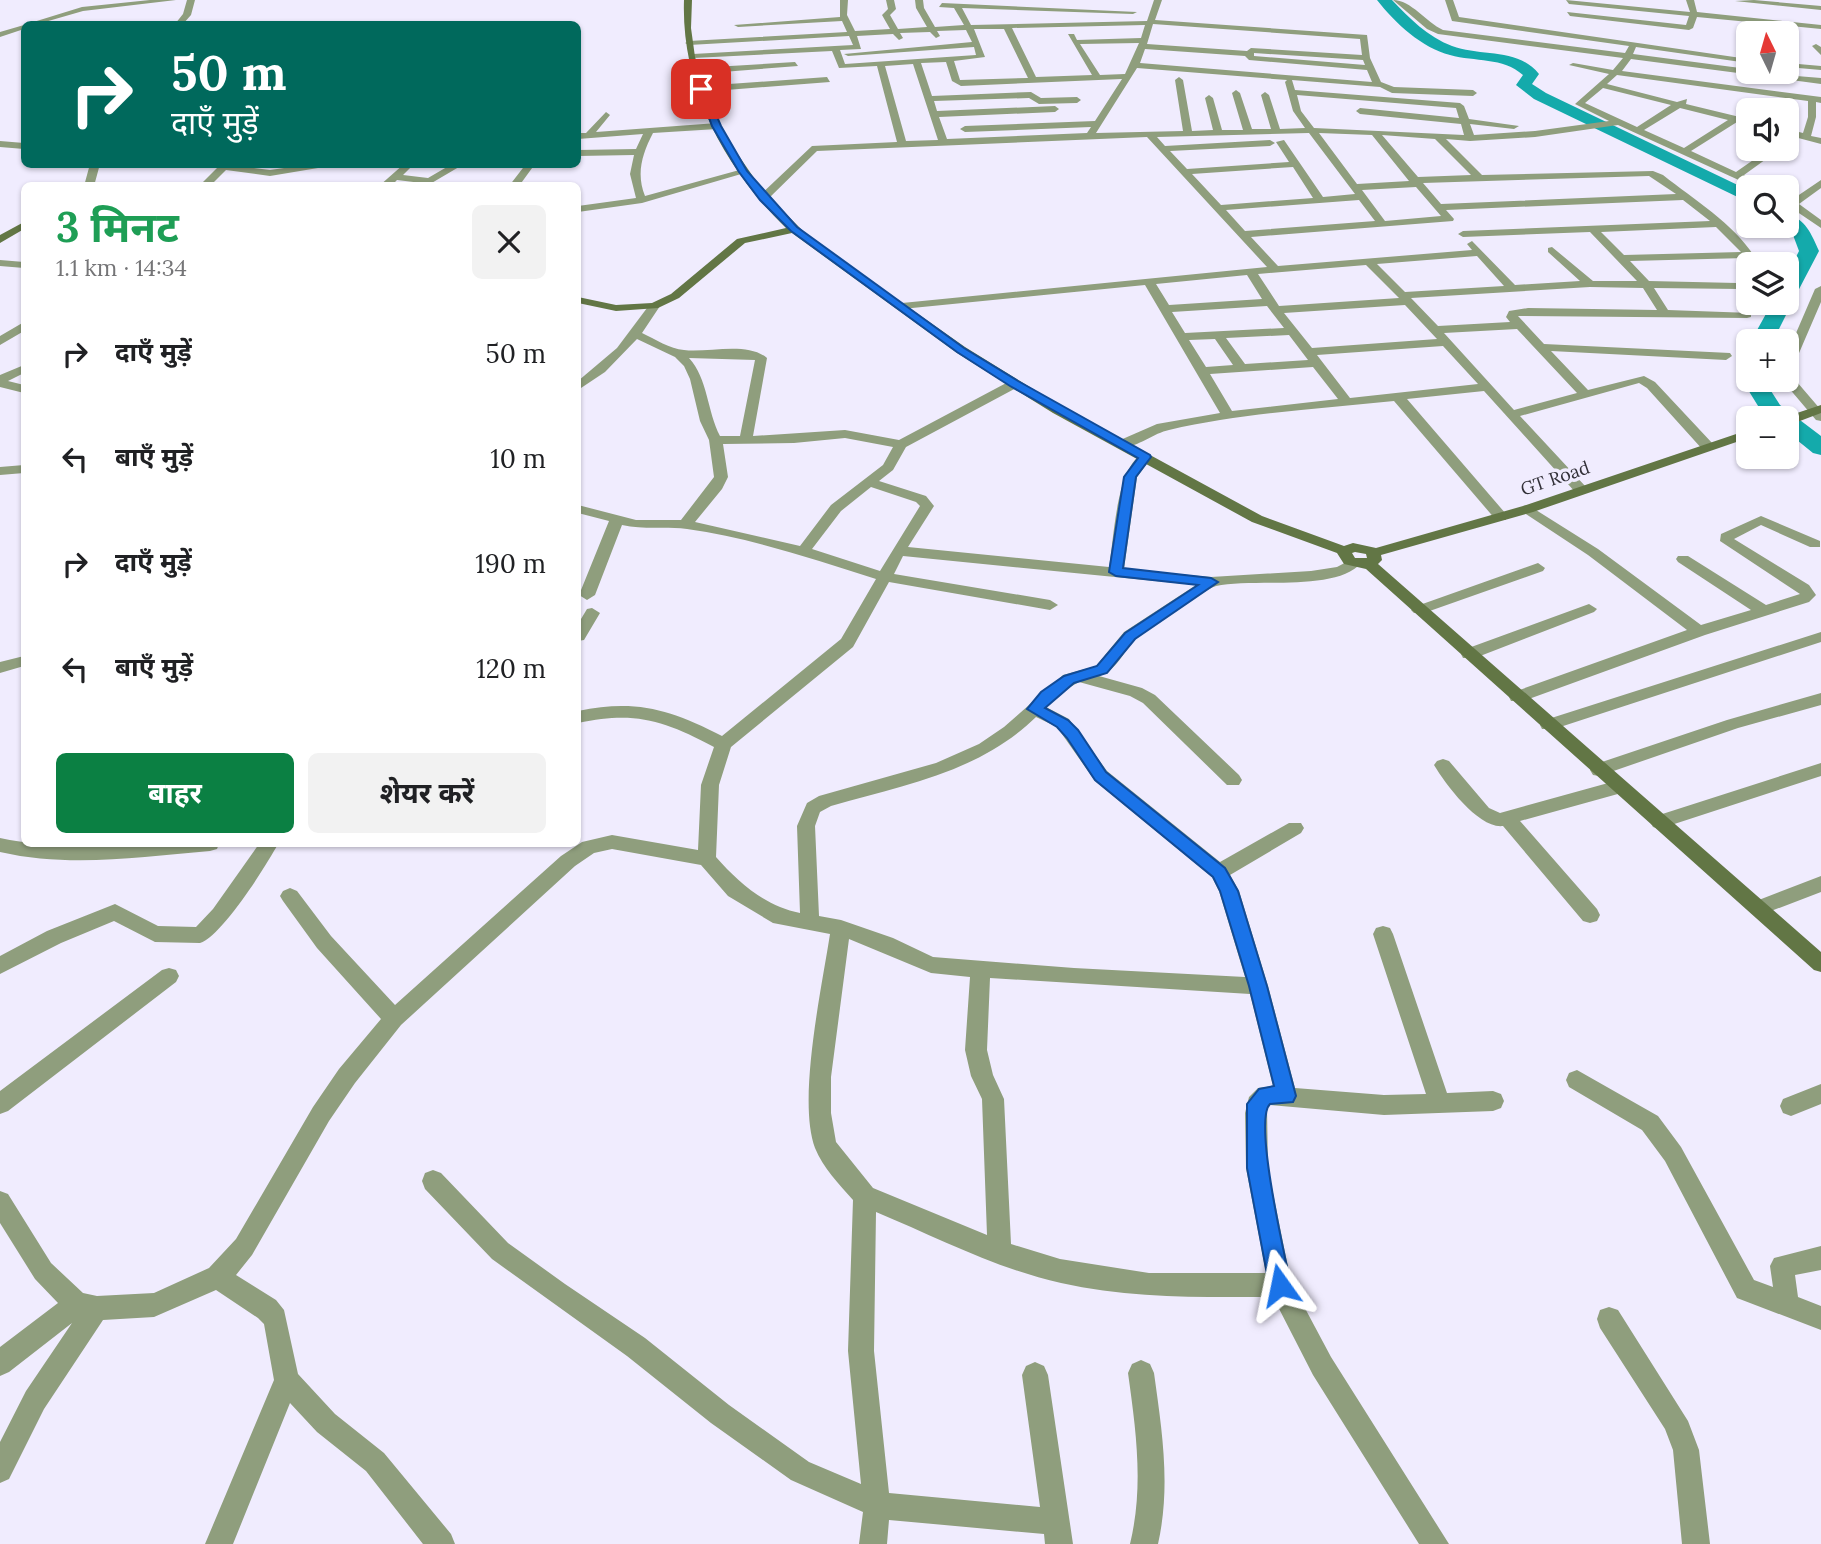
<!DOCTYPE html>
<html lang="hi">
<head>
<meta charset="utf-8">
<style>
  body { margin:0; font-family:Lora,"Noto Sans Devanagari",serif; background:#f2f2f2; color:#202124; height:100vh; display:flex; flex-direction:column; font-size:26px; white-space:nowrap }
  * { box-sizing:border-box; margin:0 }
  p { font-size:23px; color:#757577 }
  .icon { flex:none; width:38px; height:38px; fill:none; stroke:currentColor; stroke-width:2; stroke-linecap:round; stroke-linejoin:round }
  .map { position:relative; flex:1; overflow:hidden }
  .sheet { position:absolute; left:21px; top:182px; width:560px; height:665px; display:flex; flex-direction:column; background:#fff; border-radius:10px; box-shadow:0 2px 5px #0004 }
  .sheet>* { flex:none }
  .hud { position:absolute; left:21px; top:21px; width:560px; height:147px; border-radius:10px; box-shadow:0 2px 5px #0004; background:#00695c; color:#fff; overflow:hidden }
  .needle { width:46px; rotate:355deg }
  .tools { position:absolute; left:1736px; top:21px; display:grid; gap:14px }
  .tools a { display:grid; place-items:center; width:63px; height:63px; border-radius:10px; background:#fff; box-shadow:0 2px 5px #0004; font-size:35px }
  .pin { position:absolute; display:grid; place-items:center; width:60px; height:60px; color:#fff; margin:-30px; border-radius:14px; box-shadow:0 4px 10px #0006 }
  .me { position:absolute; width:77px; margin:-38px; rotate:348deg; stroke-linejoin:round; filter:drop-shadow(0 0 5px #0008) }
  .turn { display:flex; align-items:center; gap:24px; height:147px; padding:0 35px; font-size:32px }
  .turn .icon { width:91px; height:91px; stroke-width:2.5 }
  .turn b { display:block; font-size:49px; line-height:60px }
  .round { display:grid; place-items:center; flex:none; width:74px; height:74px; border-radius:10px; background:#f2f2f2 }
  .overview { display:flex; align-items:center; justify-content:space-between; height:119px; padding:0 35px }
  h1 { font-size:42px; font-weight:700; line-height:52px; color:#1e9e55 }
  .button { display:flex; gap:14px; margin-top:auto; padding:14px 35px }
  .button a { flex:1; height:80px; border-radius:10px; background:#0b8043; color:#fff; font-size:28px; font-weight:700; line-height:80px; text-align:center }
  .button a+a { background:#f2f2f2; color:#202124 }
  ul { padding:0; list-style:none }
  li { display:flex; align-items:center; gap:21px; height:105px; padding:0 35px }
  li div { flex:1 }
  li b { display:block; font-size:26px }
  li em { font-style:normal }
  .map>svg:first-child { display:block }
  .lines { fill:none; stroke-linecap:round; stroke-linejoin:round }
  .river { fill:#14aaab; fill-rule:evenodd }
  .street { fill:#8f9e7d; fill-rule:evenodd }
  .secondary { fill:#627645; fill-rule:evenodd }
  .route { fill:#1a73e8; stroke:#114b97; stroke-width:2 }
  .labels { text-anchor:middle; dominant-baseline:central; stroke-width:7; stroke-linejoin:round; paint-order:stroke }
  .far-street-label { font-size:18px; fill:#323038; stroke:#f0ecfe }
</style>
</head>
<body>
<div class="map">
<svg width="1821" height="1544" viewBox="0 0 1821 1544">
  <rect width="100%" height="100%" fill="#f0ecfe"/>
  <g class="lines">
    <path class="river" d="M1377,0H1392C1409,18 1428,37 1452,46C1481,57 1517,47 1539,74L1532,84L1546,93L1748,190V202L1534,99L1516,85L1523,75C1503,57 1475,62 1450,55C1422,48 1395,23 1377,0Z
      M1787,214C1805,218 1812,235 1819,251L1797,293L1789,299L1792,303L1773,341H1751L1772,303H1787V275L1799,251L1793,235L1783,226H1787Z
      M1748,374V380H1764L1780,405L1821,436V455L1813,453L1787,432V418H1769L1763,414L1742,380Z"/>
    <path class="street" d="M150,0H176L83,11L38,24H27L82,7Z
      M187,0H195L191,15L183,24H175L183,14Z
      M840,0H848L847,15L855,31L890,29L882,15L888,9L886,0H894L896,9L890,15L898,29L927,27L916,8L915,0H923L924,8L935,27L964,25L954,8L939,7L942,3L1137,12L1133,14L962,8L971,25L1147,21L1154,0H1162L1155,20L1367,35L1370,58L1381,82L1394,87L1473,90L1477,93L1473,96L1392,93L1380,87L1292,80L1295,90L1460,103L1464,106L1469,119L1519,126L1514,129L1470,124L1474,135L1535,131L1609,121L1575,104L1609,74L1569,65L1573,63L1613,70L1623,58L1438,34L1427,29L1393,0C1411,0 1426,22 1443,30L1625,53L1629,46L1452,21L1445,0H1453L1459,17L1748,59V63L1636,47L1633,54L1748,69V72L1821,78V84L1631,59L1622,71L1821,97V103L1816,102V117L1811,136L1821,138V144L1787,135V129L1803,133L1808,117V101L1617,75L1607,84L1677,102L1687,99L1686,104L1748,119V125L1737,122L1691,151L1736,172L1769,149H1780L1744,175L1767,187H1754L1618,125L1535,137L1470,141L1446,139L1482,175L1653,171L1663,175C1697,202 1739,227 1759,264H1749L1746,258L1630,261L1649,281L1737,283L1748,276V285L1740,289L1654,288L1668,310L1751,313V317L1747,318L1518,316L1544,344L1730,353L1732,356L1726,360L1551,351L1588,390L1644,376L1655,382L1713,444V450H1703L1647,388L1639,383L1520,416L1586,487V493H1576L1484,391L1407,399L1506,514V520H1496L1394,401C1319,409 1242,413 1169,430C1153,433 1135,450 1118,447V441L1157,424L1220,413L1145,285L902,309L896,306L902,303L1267,267L1147,137L817,151L767,200H759V196L812,146L897,142L877,66L839,68L832,51L693,58L689,56L693,54L853,45L849,36L689,45L685,43L689,41L847,32L842,21L738,27L734,25L840,17ZM1153,24L1360,39L1362,55L1251,48L1247,51L1147,44ZM1145,25L1141,38L1077,40L1074,34H1068L1092,75L1036,77L1012,28ZM974,29H1004L1028,78L960,80L954,61L985,57ZM966,30L972,42L844,54L848,56L974,47L976,55L845,64L840,50L861,49L857,36L893,34L899,40L903,38L900,33L930,32L936,38L940,36L937,31ZM1139,43L1125,74L1100,75L1080,44ZM1145,49L1245,56L1249,60L1367,70L1372,82L1140,63ZM1254,53L1363,60L1365,65L1254,56ZM946,62L952,81L961,86L1122,79L1095,121L965,126L960,129L965,132L1091,127L1087,133L947,139L939,117L1055,112L1059,109L1055,106L937,111L934,101L1029,98L1039,104L1077,103L1081,100L1077,97L1041,98L1031,92L932,96L921,63ZM913,64L938,140L906,141L885,66ZM1137,68L1287,80L1285,82L1293,111L1305,128L1280,129L1269,95L1265,92L1261,95L1271,129H1252L1240,93L1236,90L1232,93L1243,130H1222L1213,98L1209,95L1205,98L1213,130L1192,131L1183,80L1179,77L1175,80L1183,131L1096,133ZM1603,88L1671,105L1637,127L1585,103ZM1297,95L1456,108L1459,118L1360,108L1356,111L1360,114L1461,124L1464,135L1314,128L1301,111ZM1680,108L1728,120L1684,148L1644,130ZM1309,133L1355,194L1323,197L1284,140L1276,142L1289,162L1187,169L1170,151L1270,146L1275,143L1270,140L1165,146L1157,137ZM1319,133L1372,135L1409,181L1357,184ZM1382,135L1435,139L1471,175L1418,177ZM1293,167L1313,198L1221,205L1192,174ZM1649,176L1676,194L1441,204L1423,183ZM1416,187L1441,216L1385,221L1362,190ZM1359,200L1375,221L1245,231L1226,210ZM1683,200L1710,221L1463,231L1458,234L1463,237L1590,232L1637,281H1593L1552,247L1548,248V252L1580,281L1515,285L1472,241L1467,244L1472,250L1278,266L1251,237L1453,221L1454,219L1446,210ZM1716,227L1741,252L1624,255L1601,232ZM1477,256L1504,286L1405,292L1377,264ZM1366,265L1399,298L1279,306L1258,274ZM1247,275L1262,299L1169,305L1156,284ZM1590,287L1643,288L1657,310L1528,308L1509,311L1506,317L1510,322L1438,326L1411,298ZM1405,305L1437,339L1312,348L1284,313ZM1267,306L1284,328L1185,333L1172,312ZM1517,329L1577,393L1514,410L1444,333ZM1289,335L1308,360L1245,364L1226,338ZM1215,339L1233,365L1206,367L1189,340ZM1443,346L1478,384L1350,398L1317,355ZM1313,367L1338,399L1232,411L1210,374Z
      M1566,0L1690,12L1686,0H1694L1697,12L1821,25V29L1697,17L1693,28L1689,30L1570,16L1567,12L1686,25L1689,16L1569,4Z
      M1754,0L1821,6V10L1735,1Z
      M24,25V29L0,37V32Z
      M1816,44L1821,47V55L1812,46Z
      M795,62L798,66L697,74L693,71L697,68Z
      M1787,63L1821,66V70L1787,67Z
      M827,77L830,82L701,92L697,89L701,86Z
      M606,112L610,115L596,132L717,123L722,126L717,129L653,133C642,154 636,174 645,196L743,169L748,172L642,203L578,212V206L636,198L630,174L634,155L578,156V150L636,149L643,134L578,139V133H586Z
      M0,141L24,143V149L0,147Z
      M90,164H100L94,186H84Z
      M221,164L270,170L312,164H342L270,176L226,170L210,186H199Z
      M404,164H414L403,175L428,178L452,164H464L430,184L397,180L391,186H379Z
      M526,164H535L519,186H509Z
      M1821,180V188L1799,204L1821,220V228L1787,205V197L1793,199Z
      M562,182L565,183L567,186H557Z
      M0,260L24,262V268L0,266Z
      M1821,286V302L1793,367L1787,371V354L1815,289Z
      M654,303L660,306L642,333C655,339 670,349 684,350C708,353 747,341 767,358L753,436L845,430L899,440L1010,381H1018V387L906,447L893,470L879,481L926,496L934,506L908,547L1109,567C1114,540 1116,463 1145,453L1152,457L1137,477L1124,569L1211,577L1311,571L1337,567L1354,558L1361,563C1337,592 1252,578 1216,586C1205,589 1147,629 1136,639C1123,651 1117,671 1099,676L1142,688L1155,695L1239,775L1242,780L1239,785H1227L1143,703L1130,696L1079,682L1065,690L1046,707L1069,719L1107,771L1220,862L1289,823H1301L1304,828L1301,833L1230,875L1239,891L1268,986L1295,1088L1384,1095L1426,1094L1373,934L1376,928L1383,926L1390,928L1393,934L1447,1093L1493,1091L1501,1094L1504,1101L1501,1108L1493,1111L1384,1115L1270,1105L1267,1108L1268,1168L1291,1282L1331,1357L1449,1544H1419L1313,1375L1273,1297C1202,1297 1131,1299 1061,1283C997,1269 936,1237 876,1212L874,1351L889,1493L1040,1507L1022,1375L1026,1366L1035,1362L1044,1366L1048,1375L1073,1544H1045L1044,1534L889,1520L887,1544H859L863,1512L791,1480L711,1423L627,1356L492,1259L425,1189L422,1181L425,1173L433,1170L441,1173L508,1243L565,1284L645,1338L729,1405L809,1462L861,1484L848,1351L853,1200C839,1184 823,1168 815,1148C797,1100 822,987 830,934L773,923L728,896L701,865L612,849L594,853L575,866L401,1025L355,1083L329,1121L252,1255L236,1275L276,1300L284,1310L298,1374L335,1414L384,1453L451,1534L455,1544H423L366,1471L317,1432L290,1403L233,1544H205L274,1380L264,1324L258,1318L216,1290L154,1317L103,1320L44,1409L9,1479L0,1483V1442L26,1391L72,1323L9,1372L0,1376V1347L58,1303L35,1279L0,1223V1191L8,1194L51,1263L83,1293L97,1296L154,1293L209,1268L236,1239L313,1107L339,1069L381,1019L317,948L283,901L280,896L283,891L290,888L297,891L331,936L395,1005L561,856L582,842L612,835L698,850L701,785L714,747C663,720 635,711 578,723V711C635,699 670,709 722,736L841,639L876,579C814,559 751,538 687,529C665,526 644,530 622,525L595,595L587,600L579,595L609,521L578,513V505L636,520H681L714,477L709,440L700,421L690,379L684,366L675,357L637,339L605,372L578,390V381L617,348L650,304ZM689,358L755,360L740,436H720C707,411 708,379 689,358ZM845,438L893,447L883,465L831,505L800,546L695,522L722,489L728,477L723,444L794,443ZM871,487L916,502L920,506L880,571L812,549L841,511ZM903,556L1196,585L1124,632L1096,666L1063,675L1004,727L979,744L936,763L819,796L807,803L797,826L800,913C765,906 739,883 716,857L719,785L731,747L853,647L889,582L1050,610L1058,605L1050,600L894,574ZM1036,717L1057,727L1095,781L1212,877L1219,891L1245,977L1074,968L933,957L893,938L841,920L819,916L815,826L820,812L831,806C904,785 980,772 1036,717ZM849,939L931,973L970,977L965,1050L971,1076L982,1099L987,1235L873,1188L836,1142L831,1113V1077ZM990,978L1250,994L1273,1086L1258,1088L1249,1097L1245,1113L1246,1168L1266,1273H1149L1060,1259L1011,1244L1004,1099L993,1075L987,1050Z
      M24,322V331L0,345V336Z
      M24,365V373L8,381L24,385V393L0,387V375Z
      M1787,374L1791,375L1821,410V421L1816,420L1782,380H1787Z
      M24,465V473L0,475V467Z
      M1528,505L1598,549L1701,625L1751,610L1678,562L1676,559L1678,556H1688L1766,605L1800,594L1720,541L1721,534L1761,516L1820,541V547H1810L1761,525L1734,539L1809,585L1816,595L1809,602L1705,635L1523,701H1511L1509,697L1511,693L1687,630L1588,555L1523,512V506Z
      M1538,563L1545,568L1543,571L1424,613H1414L1411,610L1414,607Z
      M1589,604L1597,609L1594,612L1475,658H1463L1461,654L1463,650Z
      M592,608L600,613L584,640L578,641V624L587,609Z
      M1821,632V642L1554,729H1542L1540,725L1542,721Z
      M24,656V666L0,673V662Z
      M1821,693V705L1738,728L1599,776L1593,775L1590,770L1593,765L1727,720Z
      M1443,759L1449,761L1489,808L1500,813L1619,780L1625,782L1628,787L1625,792L1520,821L1597,909L1600,915L1597,921L1590,923L1583,921L1503,826C1479,829 1446,785 1434,765L1437,761Z
      M1821,763V776L1659,829L1653,827L1650,822L1653,817Z
      M0,838C76,854 145,837 219,844L217,849L210,851C139,857 70,868 0,852Z
      M259,844H278C266,866 222,936 200,943L155,942L114,921L61,943L0,974V956L47,931L115,904L158,926L196,927L213,909Z
      M1821,876V892L1758,916L1751,913L1748,908L1751,903Z
      M169,968L176,970L179,976L176,982L8,1111L0,1114V1091L162,970Z
      M1577,1070L1658,1116L1681,1147L1754,1280L1773,1287L1770,1266L1774,1258L1821,1246V1270L1795,1275L1798,1297L1821,1306V1330L1737,1298L1665,1161L1642,1130L1569,1087L1566,1080L1569,1073Z
      M1821,1084V1104L1791,1116L1783,1113L1780,1106L1783,1099Z
      M1609,1307L1618,1310L1688,1421L1699,1450L1710,1544H1682L1673,1450L1665,1429L1600,1328L1597,1319L1600,1310Z
      M1141,1360L1150,1364L1154,1373C1162,1431 1171,1486 1158,1544H1130C1144,1486 1136,1431 1128,1373L1132,1364Z"/>
    <path class="secondary" d="M684,0H692L691,28L695,57L715,115L730,143L763,191L810,238L965,347L1062,407L1262,516L1344,546L1353,543L1376,548L1523,506L1748,430V438L1533,512L1381,555L1382,560L1378,564L1821,952V972L1814,970L1366,569L1344,564L1337,553L1252,522L1053,413L957,353L792,233L745,243L679,298L658,308L616,311L578,303V297L616,305L652,303L671,294L737,239L786,228C724,168 681,87 684,0ZM1355,552L1366,554L1367,558H1355L1352,553Z
      M24,222V229L0,243V235Z
      M1821,405V413L1792,424L1787,425V418H1782Z"/>
  </g>
  <path class="route" d="M698,87L705,89L721,126L747,171L797,227L964,348L1018,381L1150,455L1151,457L1136,477L1123,568L1211,578L1218,582L1135,639L1107,673L1074,683L1045,708L1068,720L1078,730L1106,772L1225,868L1238,891L1267,986L1296,1096L1293,1102L1270,1104C1253,1120 1285,1257 1291,1285L1288,1293L1280,1296L1272,1293L1269,1285L1247,1168V1104L1259,1089L1274,1086L1249,986L1220,891L1213,877L1095,780L1067,738L1057,727L1027,709L1041,692L1064,676L1097,666L1125,633L1198,585L1116,576L1109,572L1124,477L1138,458L1010,386L957,352L791,231L760,200L739,172L712,126Z"/>
  <g class="labels">
    <g class="far-street-label">
      <text transform="translate(1555 478) rotate(-19)">GT Road</text>
    </g>
  </g>
</svg>
<div class="tools">
<a><svg class="needle" viewBox="-14 -14 28 28"><path d="M0-13l5 13h-10z" fill="#e53935"/><path d="M0 13l5-13h-10z" fill="#757577"/></svg></a>
<a><svg class="icon" aria-label="sound" viewBox="0 0 24 24"><path d="M4 9h4l5-4v14l-5-4H4zM17 9q2 3 0 6"/></svg></a>
<a><svg class="icon" aria-label="search" viewBox="0 0 24 24"><circle cx="10" cy="10" r="6"/><path d="M15 15l6 6"/></svg></a>
<a><svg class="icon" aria-label="layers" viewBox="0 0 24 24"><path d="M12 4l9 5-9 5-9-5zM3 14l9 5 9-5"/></svg></a>
<a>+</a>
<a>−</a>
</div>
<div class="pin" style="left:701px;top:89px;background:#d93025"><svg class="icon" aria-label="arrive" viewBox="0 0 24 24"><path d="M6 21V4h12l-3 4 3 4H6"/></svg></div>
<svg class="me" style="left:1280px;top:1285px" viewBox="-20 -20 40 40"><path d="M0-17L14 15 0 8-14 15z" fill="#1a73e8" stroke="#fff" stroke-width="4"/></svg>
<div class="hud">
<div class="turn"><svg class="icon" aria-label="right" viewBox="0 0 24 24"><path d="M7 20v-9h11M14 6l5 5-5 5"/></svg><div><b>50 m</b>दाएँ मुड़ें</div></div>
</div>
<section class="sheet">
<div class="overview"><div><h1>3 मिनट</h1><p>1.1 km · 14:34</p></div><a class="round"><svg class="icon" aria-label="close" viewBox="0 0 24 24"><path d="M6 6l12 12M18 6L6 18"/></svg></a></div>
<ul>
<li><svg class="icon" aria-label="right" viewBox="0 0 24 24"><path d="M7 20v-9h11M14 6l5 5-5 5"/></svg><div><b>दाएँ मुड़ें</b></div><em>50 m</em></li>
<li><svg class="icon" aria-label="left" viewBox="0 0 24 24"><path d="M17 20v-9H6M10 6l-5 5 5 5"/></svg><div><b>बाएँ मुड़ें</b></div><em>10 m</em></li>
<li><svg class="icon" aria-label="right" viewBox="0 0 24 24"><path d="M7 20v-9h11M14 6l5 5-5 5"/></svg><div><b>दाएँ मुड़ें</b></div><em>190 m</em></li>
<li><svg class="icon" aria-label="left" viewBox="0 0 24 24"><path d="M17 20v-9H6M10 6l-5 5 5 5"/></svg><div><b>बाएँ मुड़ें</b></div><em>120 m</em></li>
</ul>
<div class="button"><a>बाहर</a><a>शेयर करें</a></div>
</section>
</div>
</body>
</html>
